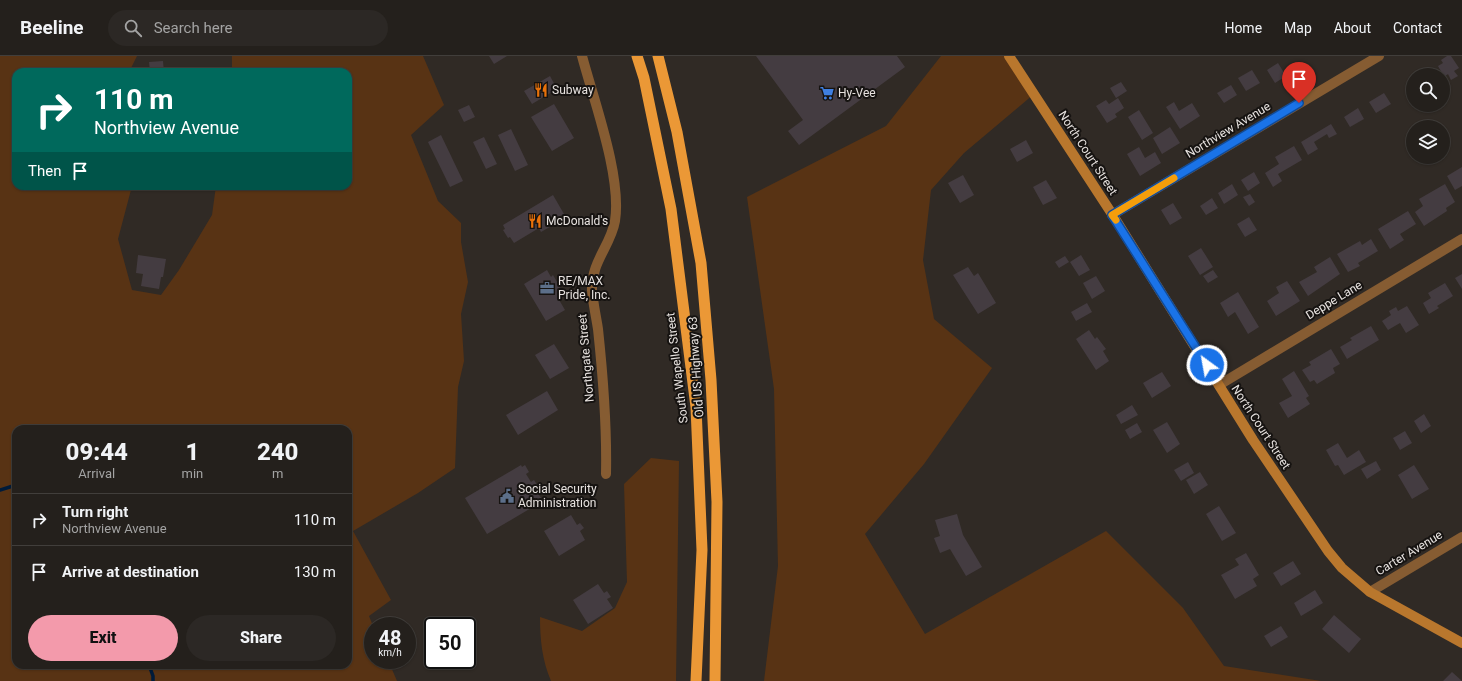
<!DOCTYPE html>
<html lang="en">
<head>
<meta charset="utf-8">
<style>
  body { margin:0; font-family:Roboto,sans-serif; background:#2c2825; color:#f1f3f6; height:100vh; display:flex; flex-direction:column; font-size:15px; white-space:nowrap }
  * { box-sizing:border-box; margin:0 }
  p { font-size:13px; color:#a3a3a3 }
  .icon { flex:none; width:22px; height:22px; fill:none; stroke:currentColor; stroke-width:2; stroke-linecap:round; stroke-linejoin:round }
  .map { position:relative; flex:1; overflow:hidden }
  .drawer { position:absolute; left:12px; top:369px; width:340px; height:244px; display:flex; flex-direction:column; background:#24201c; border-radius:12px; box-shadow:0 1px 3px #0004,0 0 0 1px #413e3b }
  .drawer>* { flex:none }
  .banner { position:absolute; left:12px; top:12px; width:340px; height:122px; border-radius:12px; box-shadow:0 1px 3px #0004,0 0 0 1px #413e3b; background:#00695c; color:#fff; overflow:hidden }
  .buttons { position:absolute; left:1406px; top:12px; display:grid; gap:8px }
  .buttons a { display:grid; place-items:center; width:44px; height:44px; border-radius:50%; background:#24201c; box-shadow:0 1px 3px #0004,0 0 0 1px #413e3b; font-size:20px }
  .speed { position:absolute; left:364px; top:561px; display:flex; gap:8px; font-size:20px; font-weight:700; text-align:center }
  .speed>* { display:grid; place-content:center; width:52px; height:52px; border-radius:50%; background:#24201c; box-shadow:0 1px 3px #0004,0 0 0 1px #413e3b; line-height:1 }
  .speed small { font-size:10px; font-weight:400 }
  .speed .limit { border:2px solid #111; border-radius:6px; background:#fff; color:#111 }
  .pin { position:absolute; display:grid; place-items:center; width:34px; height:34px; color:#fff; margin:-41px -17px; border-radius:50% 50% 50% 0; rotate:-45deg; box-shadow:0 0 4px #0007 }
  .pin .icon { rotate:45deg }
  .me { position:absolute; width:44px; margin:-22px; rotate:328deg; stroke-linejoin:round; filter:drop-shadow(0 0 3px #0008) }
  .turn { display:flex; align-items:center; gap:14px; height:84px; padding:0 16px; font-size:18px }
  .turn .icon { width:52px; height:52px; stroke-width:2.5 }
  .turn b { display:block; font-size:28px; line-height:34px }
  .then { display:flex; align-items:center; height:38px; padding:0 16px; background:#0003; gap:8px; font-size:15px }
  .eta { display:flex; justify-content:space-evenly; align-items:center; height:68px; text-align:center }
  .eta b { font-size:24px; font-weight:800; line-height:28px }
  .cta { display:flex; gap:8px; margin-top:auto; padding:8px 16px }
  .cta a { flex:1; height:46px; border-radius:24px; background:#f39aab; color:#111; font-size:16px; font-weight:800; line-height:46px; text-align:center }
  .cta a+a { background:#2c2825; color:#f1f3f6 }
  ul { padding:0; list-style:none }
  li { display:flex; align-items:center; gap:12px; height:52px; padding:0 16px; border-top:1px solid #413e3b }
  li div { flex:1 }
  li b { display:block; font-size:15px }
  li em { font-style:normal }
  header { display:flex; align-items:center; gap:24px; box-sizing:border-box; height:56px; padding:0 20px; background:#24201c; border-bottom:1px solid #413e3b }
  header strong { font-size:19px }
  nav { display:flex; gap:22px; margin-inline-start:auto; font-size:14px }
  .search { width:280px; height:36px; background:#2c2825; display:flex; align-items:center; gap:10px; box-sizing:border-box; padding:0 14px; border-radius:22px; color:#a3a3a3; font-size:15px }
  .map>svg:first-child { display:block }
  .green { fill:#583314; fill-rule:evenodd }
  .lines { fill:none; stroke-linecap:round; stroke-linejoin:round }
  .stream { stroke:#001b3a; stroke-width:3.5 }
  .building { fill:#443c41 }
  .minor { stroke:#865c32; stroke-width:10 }
  .tertiary { stroke:#865c32; stroke-width:10 }
  .secondary { stroke:#b9772d; stroke-width:10 }
  .trunk { stroke:#eb9836; stroke-width:11 }
  .route-casing { stroke:#114b97; stroke-width:10 }
  .route { stroke:#1a73e8; stroke-width:7 }
  .slow { stroke:#f59e0b; stroke-width:7 }
  .labels { text-anchor:middle; dominant-baseline:central; stroke-width:4; stroke-linejoin:round; paint-order:stroke }
  .poi-label { font-size:12px; fill:#e8e3e0; stroke:#161311; text-anchor:start }
  .street-label { font-size:12px; fill:#e8e3e0; stroke:#161311 }
</style>
</head>
<body>
<header>
<strong>Beeline</strong>
<div class="search"><svg class="icon" aria-label="search" viewBox="0 0 24 24"><circle cx="10" cy="10" r="6"/><path d="M15 15l6 6"/></svg>Search here</div>
<nav><a>Home</a><a>Map</a><a>About</a><a>Contact</a></nav>
</header>
<div class="map">
<svg width="1462" height="625" viewBox="0 0 1462 625">
  <rect width="100%" height="100%" fill="#302a25"/>
  <path class="green" d="M0,0H137L129,16H16V130H132L118,183L132,234L161,239L179,214L212,159L216,130H348V16H232V0H423L444,49L411,79L438,145L461,167V186L468,226L461,258L464,305L458,331L455,412L418,437L353,475L391,544L369,560L373,570V604H388L397,625H0ZM16,373H348V609H16Z
    M941,0H1009L1034,38L964,97L931,134L923,204L934,263L992,312L924,408L865,478L925,578L1106,475L1183,552L1224,610L1321,625H764L778,510L774,333L747,141L886,70Z
    M651,402L679,405L676,625H551C542,604 540,583 540,561L582,575L615,552L627,526L624,428Z"/>
  <g class="lines">
    <path class="stream" d="M0,434L16,429
      M149,609L153,620V625"/>
  </g>
  <path class="building" d="M489,0H507L494,8Z
    M756,0H897L905,11L799,89L788,75L803,64Z
    M1447,0H1451L1459,12L1454,15L1458,20L1451,24L1448,18L1444,21L1438,10L1443,7L1441,4Z
    M163,5L164,16H150L149,6Z
    M1278,7L1286,20L1275,27L1267,14Z
    M1252,14L1260,27L1246,35L1238,22Z
    M550,20L557,33L532,48L524,35Z
    M1121,26L1127,35L1116,42L1110,32Z
    M1231,29L1237,39L1224,47L1217,37Z
    M1384,37L1391,48L1376,57L1369,46Z
    M1118,42L1124,52L1115,58L1117,61L1107,67L1096,50L1106,44L1109,48Z
    M1174,46L1179,55L1192,47L1200,60L1180,73L1166,51Z
    M554,48L574,82L552,95L531,61Z
    M469,49L475,61L464,66L458,54Z
    M1358,52L1364,63L1350,71L1344,61Z
    M1139,54L1153,77L1142,84L1128,61Z
    M1331,68L1337,78L1329,82L1327,78L1314,86L1318,93L1308,99L1301,86Z
    M1170,71L1180,87L1162,98L1153,82Z
    M511,73L528,109L515,115L498,79Z
    M441,79L463,125L450,131L428,86Z
    M484,81L497,108L486,113L473,86Z
    M1026,84L1033,97L1017,106L1010,93Z
    M1294,90L1302,104L1278,118L1282,125L1273,131L1265,117L1279,108L1275,101Z
    M1139,91L1145,102L1155,96L1161,107L1140,120L1127,98Z
    M1462,111V130L1455,134L1447,120Z
    M1254,116L1260,127L1248,135L1241,124Z
    M963,119L974,139L960,147L948,127Z
    M1046,124L1057,142L1043,149L1033,131Z
    M1232,128L1238,139L1224,148L1218,137Z
    M1445,128L1455,146L1446,152L1447,155L1424,170L1415,156L1423,150L1419,143Z
    M1250,138L1255,146L1249,150L1243,141Z
    M553,139L564,158L552,164L555,168L541,176L539,172L514,187L510,181L508,182L503,174L505,173L503,169Z
    M1212,142L1218,152L1206,159L1200,150Z
    M1173,147L1182,162L1170,169L1161,154Z
    M1408,155L1416,168L1400,178L1404,184L1390,193L1378,173Z
    M1249,161L1257,174L1245,181L1237,168Z
    M1371,183L1378,195L1358,207L1360,210L1348,216L1337,198L1360,185L1362,189Z
    M1201,192L1213,211L1200,219L1188,200Z
    M138,199L166,203L163,221H161L159,233L141,230L143,218L136,217Z
    M1081,199L1090,214L1079,220L1070,206Z
    M1065,200L1069,206L1059,212L1055,206Z
    M1330,201L1340,218L1308,240L1299,226L1317,216L1314,211Z
    M968,211L974,220L978,217L996,247L978,258L953,219Z
    M547,214L551,221L553,219L564,238L558,242L565,254L546,265L524,228Z
    M1213,214L1218,221L1208,227L1203,220Z
    M1462,218V233L1455,222Z
    M1096,220L1105,235L1092,243L1083,227Z
    M1287,225L1300,245L1276,260L1267,245L1279,237L1276,231Z
    M1445,227L1453,240L1437,250L1439,252L1429,258L1423,247L1431,242L1428,237Z
    M1238,236L1259,271L1248,278L1235,256L1228,261L1220,247Z
    M1087,247L1092,256L1076,265L1071,256Z
    M1407,250L1419,269L1406,277L1400,267L1388,274L1382,265L1391,259L1389,255L1396,251L1398,255Z
    M1371,270L1379,284L1347,303L1340,291L1352,284L1350,282Z
    M1089,274L1095,283L1097,281L1106,293L1103,295L1109,305L1096,314L1076,283Z
    M554,288L569,312L550,323L535,299Z
    M1331,293L1340,308L1333,312L1335,317L1317,328L1314,324L1310,326L1302,314L1311,309L1309,306Z
    M1294,315L1309,340L1306,342L1310,348L1288,362L1279,347L1292,340L1282,323Z
    M1162,316L1171,330L1152,342L1143,327Z
    M547,335L558,354L518,379L506,359Z
    M1132,349L1138,359L1121,368L1116,359Z
    M1424,358L1431,370L1421,377L1414,365Z
    M1167,366L1180,388L1167,397L1153,374Z
    M1137,367L1142,376L1130,383L1125,374Z
    M1405,375L1412,387L1400,394L1393,382Z
    M1338,387L1347,402L1359,394L1366,406L1344,419L1338,409L1335,410L1326,394Z
    M1376,405L1381,414L1367,423L1361,413Z
    M1188,406L1194,417L1181,425L1174,414Z
    M521,409L522,411L525,409L529,416L526,418L531,426L534,424L539,432L536,434L543,445L487,478L465,442Z
    M1414,409L1429,433L1412,443L1398,419Z
    M1200,416L1208,429L1194,438L1186,424Z
    M1219,450L1236,477L1222,485L1206,458Z
    M957,458L963,479L982,511L966,520L950,493L940,497L934,482L940,480L935,464Z
    M571,459L577,469L580,467L584,472L580,475L585,484L559,500L544,475Z
    M1246,497L1259,519L1253,523L1257,530L1235,543L1221,519L1239,509L1235,503Z
    M1293,505L1301,518L1281,530L1273,517Z
    M598,528L604,537L607,535L611,541L607,543L613,552L588,568L573,544Z
    M1315,534L1323,547L1301,560L1294,547Z
    M1334,559L1361,583L1349,597L1322,573Z
    M1281,570L1288,581L1271,591L1264,580Z
    M1452,616L1462,625H1443Z"/>
  <g class="lines">
    <path class="minor" d="M582,0C594,45 622,121 615,165C611,189 591,206 592,234C593,247 596,260 598,273C603,320 607,370 606,418
      M1112,159L1379,0
      M1219,329L1462,183"/>
    <path class="tertiary" d="M1370,536L1462,481"/>
    <path class="secondary" d="M1009,0L1114,161L1253,384L1328,495L1342,512L1370,536L1462,587"/>
    <path class="trunk" d="M637,0L644,22L671,153L696,351L702,494L696,625
      M658,0L677,76L701,207L711,324L717,446L715,625"/>
  </g>
  <g class="lines">
    <defs>
      <path id="route" d="M1207,309L1112,159L1299,47"/>
    </defs>
    <use href="#route" class="route-casing"/>
    <use href="#route" class="route"/>
    <path class="slow" d="M1116,164L1112,159L1174,122"/>
  </g>
  <defs>
    <symbol id="restaurant-bare" viewBox="-9 -9 18 18"><path d="M-5-6h1v4h1v-4h1v4h1v-4h1v5L-1.5 .5V6h-2V.5L-5-1ZM5-6V6H3V1.5H1.5Q1.5-4 5-6Z" fill="#e8710a" stroke="#161311" stroke-width="2.5" paint-order="stroke"/></symbol>
    <symbol id="supermarket-bare" viewBox="-9 -9 18 18"><path d="M-6-5.5h2.5l.6 2H6L4.5 2H-2.5L-4.4-4H-6ZM-1.5 3.2a1.3 1.3 0 1 0 .1 0ZM3 3.2a1.3 1.3 0 1 0 .1 0Z" fill="#3f7fe0" stroke="#161311" stroke-width="2.5" paint-order="stroke"/></symbol>
    <symbol id="office-bare" viewBox="-9 -9 18 18"><path d="M-6-3h4V-5.5h4V-3h4V5H-6ZM-1-4.5V-3h2v-1.5ZM-6 0V1H6V0Z" fill="#5c6f8a" stroke="#161311" stroke-width="2.5" paint-order="stroke"/></symbol>
    <symbol id="civic-bare" viewBox="-9 -9 18 18"><path d="M-.6-6.5H3V-4.5H.6V-3L4-1V1h2V6H-6V1h2V-1L-.6-3ZM-1.2 2.5V6h2.4V2.5Z" fill="#5c6f8a" stroke="#161311" stroke-width="2.5" paint-order="stroke"/></symbol>
  </defs>
  <g fill-rule="evenodd">
    <use href="#restaurant-bare" x="531" y="24" width="20" height="20"/>
    <use href="#supermarket-bare" x="817" y="27" width="20" height="20"/>
    <use href="#restaurant-bare" x="525" y="155" width="20" height="20"/>
    <use href="#office-bare" x="537" y="222" width="20" height="20"/>
    <use href="#civic-bare" x="497" y="430" width="20" height="20"/>
  </g>
  <g class="labels">
    <g class="poi-label">
      <text x="552" y="34">Subway</text>
      <text x="838" y="37">Hy-Vee</text>
      <text x="546" y="165">McDonald's</text>
      <text x="558" y="225">RE/MAX<tspan x="558" dy="14">Pride, Inc.</tspan></text>
      <text x="518" y="433">Social Security<tspan x="518" dy="14">Administration</tspan></text>
    </g>
    <g class="street-label">
      <text transform="translate(1228 74) rotate(-31)">Northview Avenue</text>
      <text transform="translate(1088 97) rotate(57)">North Court Street</text>
      <text transform="translate(1334 244) rotate(-31)">Deppe Lane</text>
      <text transform="translate(586 302) rotate(-95)">Northgate Street</text>
      <text transform="translate(696 311) rotate(-94)">Old US Highway 63</text>
      <text transform="translate(677 312) rotate(-97)">South Wapello Street</text>
      <text transform="translate(1261 371) rotate(57)">North Court Street</text>
      <text transform="translate(1409 497) rotate(-31)">Carter Avenue</text>
    </g>
  </g>
</svg>
<div class="buttons">
<a><svg class="icon" aria-label="search" viewBox="0 0 24 24"><circle cx="10" cy="10" r="6"/><path d="M15 15l6 6"/></svg></a>
<a><svg class="icon" aria-label="layers" viewBox="0 0 24 24"><path d="M12 4l9 5-9 5-9-5zM3 14l9 5 9-5"/></svg></a>
</div>
<div class="speed"><div>48<small>km/h</small></div><div class="limit">50</div></div>
<div class="pin" style="left:1299px;top:47px;background:#d93025"><svg class="icon" aria-label="arrive" viewBox="0 0 24 24"><path d="M6 21V4h12l-3 4 3 4H6"/></svg></div>
<svg class="me" style="left:1207px;top:309px" viewBox="-20 -20 40 40"><circle r="17" fill="#1a73e8" stroke="#fff" stroke-width="3"/><path d="M0-11L8 9 0 5-8 9z" fill="#fff"/></svg>
<div class="banner">
<div class="turn"><svg class="icon" aria-label="right" viewBox="0 0 24 24"><path d="M7 20v-9h11M14 6l5 5-5 5"/></svg><div><b>110 m</b>Northview Avenue</div></div>
<div class="then">Then<svg class="icon" aria-label="arrive" viewBox="0 0 24 24"><path d="M6 21V4h12l-3 4 3 4H6"/></svg></div>
</div>
<section class="drawer">
<div class="eta">
<div><b>09:44</b><p>Arrival</p></div>
<div><b>1</b><p>min</p></div>
<div><b>240</b><p>m</p></div>
</div>
<ul>
<li><svg class="icon" aria-label="right" viewBox="0 0 24 24"><path d="M7 20v-9h11M14 6l5 5-5 5"/></svg><div><b>Turn right</b><p>Northview Avenue</p></div><em>110 m</em></li>
<li><svg class="icon" aria-label="arrive" viewBox="0 0 24 24"><path d="M6 21V4h12l-3 4 3 4H6"/></svg><div><b>Arrive at destination</b></div><em>130 m</em></li>
</ul>
<div class="cta"><a>Exit</a><a>Share</a></div>
</section>
</div>
</body>
</html>
